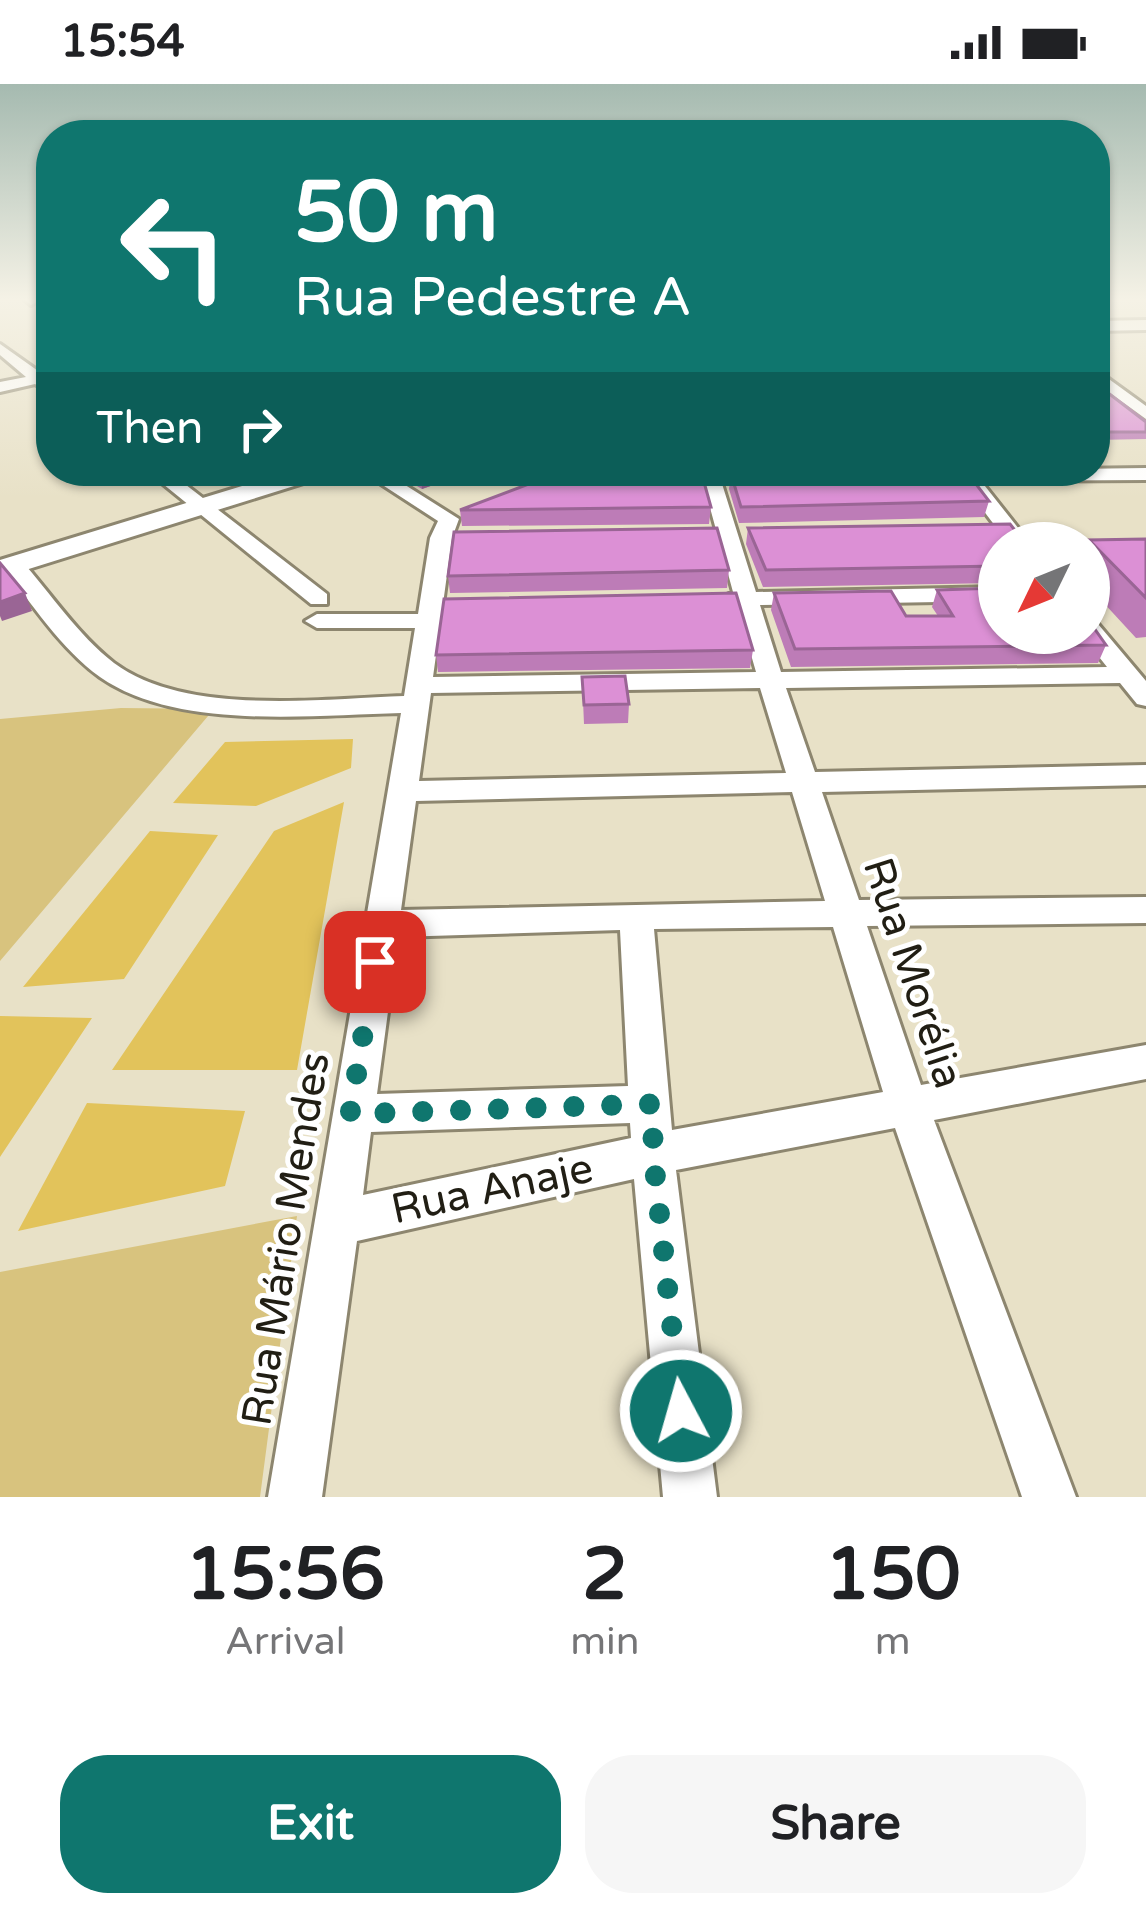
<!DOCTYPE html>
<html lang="en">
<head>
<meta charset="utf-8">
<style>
  body { margin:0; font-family:"Varela Round",sans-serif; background:#f6f6f6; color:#202124; height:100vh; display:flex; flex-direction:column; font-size:45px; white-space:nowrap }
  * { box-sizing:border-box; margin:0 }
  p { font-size:39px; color:#757577 }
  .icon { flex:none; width:66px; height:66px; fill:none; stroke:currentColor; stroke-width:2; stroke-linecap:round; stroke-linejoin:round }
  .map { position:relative; height:1413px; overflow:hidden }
  .sheet { display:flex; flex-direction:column; background:#fff; flex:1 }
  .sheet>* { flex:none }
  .hud { position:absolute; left:36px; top:36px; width:1074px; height:366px; border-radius:48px; box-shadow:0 3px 9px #0004; background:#0f766e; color:#fff; overflow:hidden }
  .needle { width:78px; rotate:227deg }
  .buttons { position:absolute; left:978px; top:438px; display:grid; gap:24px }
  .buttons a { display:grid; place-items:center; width:132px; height:132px; border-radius:50%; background:#fff; box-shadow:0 3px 9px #0004; font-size:60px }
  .pin { position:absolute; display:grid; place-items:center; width:102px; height:102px; color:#fff; margin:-51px; border-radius:24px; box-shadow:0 6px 18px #0006 }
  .me { position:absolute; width:132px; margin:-66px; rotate:354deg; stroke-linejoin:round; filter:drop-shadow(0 0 9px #0008) }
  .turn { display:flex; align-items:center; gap:42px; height:252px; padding:0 60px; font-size:54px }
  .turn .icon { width:156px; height:156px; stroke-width:2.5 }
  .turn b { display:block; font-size:84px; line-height:102px }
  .then { display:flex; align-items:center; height:114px; padding:0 60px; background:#0003; gap:24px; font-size:45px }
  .eta { display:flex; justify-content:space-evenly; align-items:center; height:204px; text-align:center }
  .eta b { font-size:72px; font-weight:800; line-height:84px }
  .primary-button { display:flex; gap:24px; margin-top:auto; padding:24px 60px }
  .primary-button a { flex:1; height:138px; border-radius:48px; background:#0f766e; color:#fff; font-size:48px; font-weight:800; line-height:138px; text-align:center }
  .primary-button a+a { background:#f6f6f6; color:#202124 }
  .status { display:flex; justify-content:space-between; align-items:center; height:84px; padding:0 60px; background:#fff; direction:ltr }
  .status svg { height:33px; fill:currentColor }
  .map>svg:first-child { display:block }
  .green { fill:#d8c37e }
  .water { fill:#e2c35b }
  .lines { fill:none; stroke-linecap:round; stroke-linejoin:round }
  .minor-casing { stroke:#8d866f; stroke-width:6 }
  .major-casing { stroke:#8d866f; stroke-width:6 }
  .minor { fill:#fff; fill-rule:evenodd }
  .major { fill:#fff; fill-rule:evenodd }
  .wall { fill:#bd7cb7 }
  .shaded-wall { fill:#9a6595 }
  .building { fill:#dc90d5; stroke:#9a6595; stroke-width:3 }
  .route { stroke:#0f766e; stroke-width:21; stroke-dasharray:0 37.8 }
  .labels { text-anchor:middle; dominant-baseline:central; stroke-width:10; stroke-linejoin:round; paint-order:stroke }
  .near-street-label { font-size:42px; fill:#211e14; stroke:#fff }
</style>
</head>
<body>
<div class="status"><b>15:54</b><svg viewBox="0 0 49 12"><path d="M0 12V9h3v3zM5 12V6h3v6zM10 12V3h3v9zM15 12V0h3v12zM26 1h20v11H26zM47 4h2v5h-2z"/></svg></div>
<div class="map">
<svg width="1146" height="1413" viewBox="0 0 1146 1413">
  <rect width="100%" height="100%" fill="#e8e1c7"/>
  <path class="green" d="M121,624L214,625L0,877V635Z
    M297,1132L260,1413H0V1188Z"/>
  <path class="water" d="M353,655L351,684L256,722L173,719L225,658Z
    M344,718L297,986H112L274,747Z
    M150,747L218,751L124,895L23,903Z
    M0,932L92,934L0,1073Z
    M87,1019L245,1027L225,1102L18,1147Z"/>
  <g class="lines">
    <defs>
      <path id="minor" d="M25,216H39L31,221Z
        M0,260L41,289L51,287V310L35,300L0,308V298L26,293L0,271Z
        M1095,285L1146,322V335L1095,298Z
        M1146,384V396L981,397L1030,459H1008L961,397L930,398L920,392L927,387Z
        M147,387H168L327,510V520H311Z
        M361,387H383L459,435L452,454L433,593L756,588L737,522L719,515L733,508L700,387H718L756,508L999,503V517L760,521L781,588L1107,583L1080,549H1089V538L1098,540L1146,597V622L1137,620L1120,599L786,604L815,688L1146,681V701L822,708L859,816L1146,813V839L867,842L921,1001L1146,961V995L934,1036L1076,1413H1022L895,1044L676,1086L717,1413H663L634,1095L357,1157L322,1413H268L401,629C311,631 177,647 100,593C62,566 30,518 2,481L5,476H21C51,510 78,551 114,579C185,632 319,615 404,612L415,544H317L305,537L317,530H418L430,454L438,437ZM760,604L786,689L419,697L431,609ZM792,708L825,817L401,826L416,717ZM833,843L883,1008L672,1046L654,845ZM620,846L628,1002L377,1010L398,853ZM630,1039L631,1054L363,1111L371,1048Z"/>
      <path id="major" d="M1146,236V246L1095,247V237Z
        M291,387H329L326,392L0,494V476Z"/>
    </defs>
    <use href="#minor" class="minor-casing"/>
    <use href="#major" class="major-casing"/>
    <use href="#minor" class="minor"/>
    <use href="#major" class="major"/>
  </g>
  <path class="wall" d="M1095,305L1146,338V355L1095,356Z
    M399,387H473L422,405L400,392Z
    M482,387H581L543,388L508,401Z
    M731,390L989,417L984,433L739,439L729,405Z
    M711,423L709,440L462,442L460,426Z
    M748,444L999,459V499L763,503L746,460Z
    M1146,455V553L1136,554L1089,503L1088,459L1089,456Z
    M729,486L727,504L450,509L448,492Z
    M937,506L1106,561L1098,579L791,583L771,526L774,509L906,532H938L932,523Z
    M753,566L750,584L438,588L436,571Z
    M582,593L629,620L628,639L584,640Z"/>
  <path class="shaded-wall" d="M436,387H473L422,405L421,392Z
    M509,387L543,388L508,401L507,388Z
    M25,509L32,527L2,537L0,532V518Z"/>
  <path class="building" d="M1095,305H1103L1146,338V348H1095Z
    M412,387H436L421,392Z
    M966,387L989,417L741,423L731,390Z
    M702,391L711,423L460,426L547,393Z
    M1010,440L1025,459H999V482L766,486L748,444Z
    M717,444L729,486L448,492L454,448Z
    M1146,455V514L1089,456Z
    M0,479L25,509L0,518Z
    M999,504V549H1089V537L1106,561L795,565L774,509L891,507L906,532H953L937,506Z
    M736,509L753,566L436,571L444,515Z
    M625,592L629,620L584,621L582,593Z"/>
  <linearGradient id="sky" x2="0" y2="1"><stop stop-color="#a5bab0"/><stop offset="0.52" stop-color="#f5f2e6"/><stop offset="1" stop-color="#f5f2e6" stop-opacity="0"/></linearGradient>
  <rect width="1146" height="414" fill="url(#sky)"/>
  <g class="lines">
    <path class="route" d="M375,878L350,1030L653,1020V1070L681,1327"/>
  </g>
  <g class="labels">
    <g class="near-street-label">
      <text transform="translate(913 889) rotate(72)">Rua Morélia</text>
      <text transform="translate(492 1105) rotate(-12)">Rua Anaje</text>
      <text transform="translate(286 1155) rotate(-81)">Rua Mário Mendes</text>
    </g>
  </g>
</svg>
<div class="buttons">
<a><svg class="needle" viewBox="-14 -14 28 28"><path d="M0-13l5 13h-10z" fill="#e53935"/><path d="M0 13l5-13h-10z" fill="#757577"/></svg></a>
</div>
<div class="pin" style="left:375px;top:878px;background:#d93025"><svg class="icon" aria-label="arrive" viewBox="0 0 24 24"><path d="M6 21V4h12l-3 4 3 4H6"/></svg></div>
<svg class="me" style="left:681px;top:1327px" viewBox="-20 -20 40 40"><circle r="17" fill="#0f766e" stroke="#fff" stroke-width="3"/><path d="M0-11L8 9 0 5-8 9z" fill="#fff"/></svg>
<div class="hud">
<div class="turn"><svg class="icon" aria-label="left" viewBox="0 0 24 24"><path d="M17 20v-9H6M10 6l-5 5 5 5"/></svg><div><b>50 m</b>Rua Pedestre A</div></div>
<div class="then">Then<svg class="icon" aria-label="right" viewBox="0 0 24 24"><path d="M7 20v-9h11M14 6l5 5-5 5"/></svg></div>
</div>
</div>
<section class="sheet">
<div class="eta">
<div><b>15:56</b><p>Arrival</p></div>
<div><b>2</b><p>min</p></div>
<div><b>150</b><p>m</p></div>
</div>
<div class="primary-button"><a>Exit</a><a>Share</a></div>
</section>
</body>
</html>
